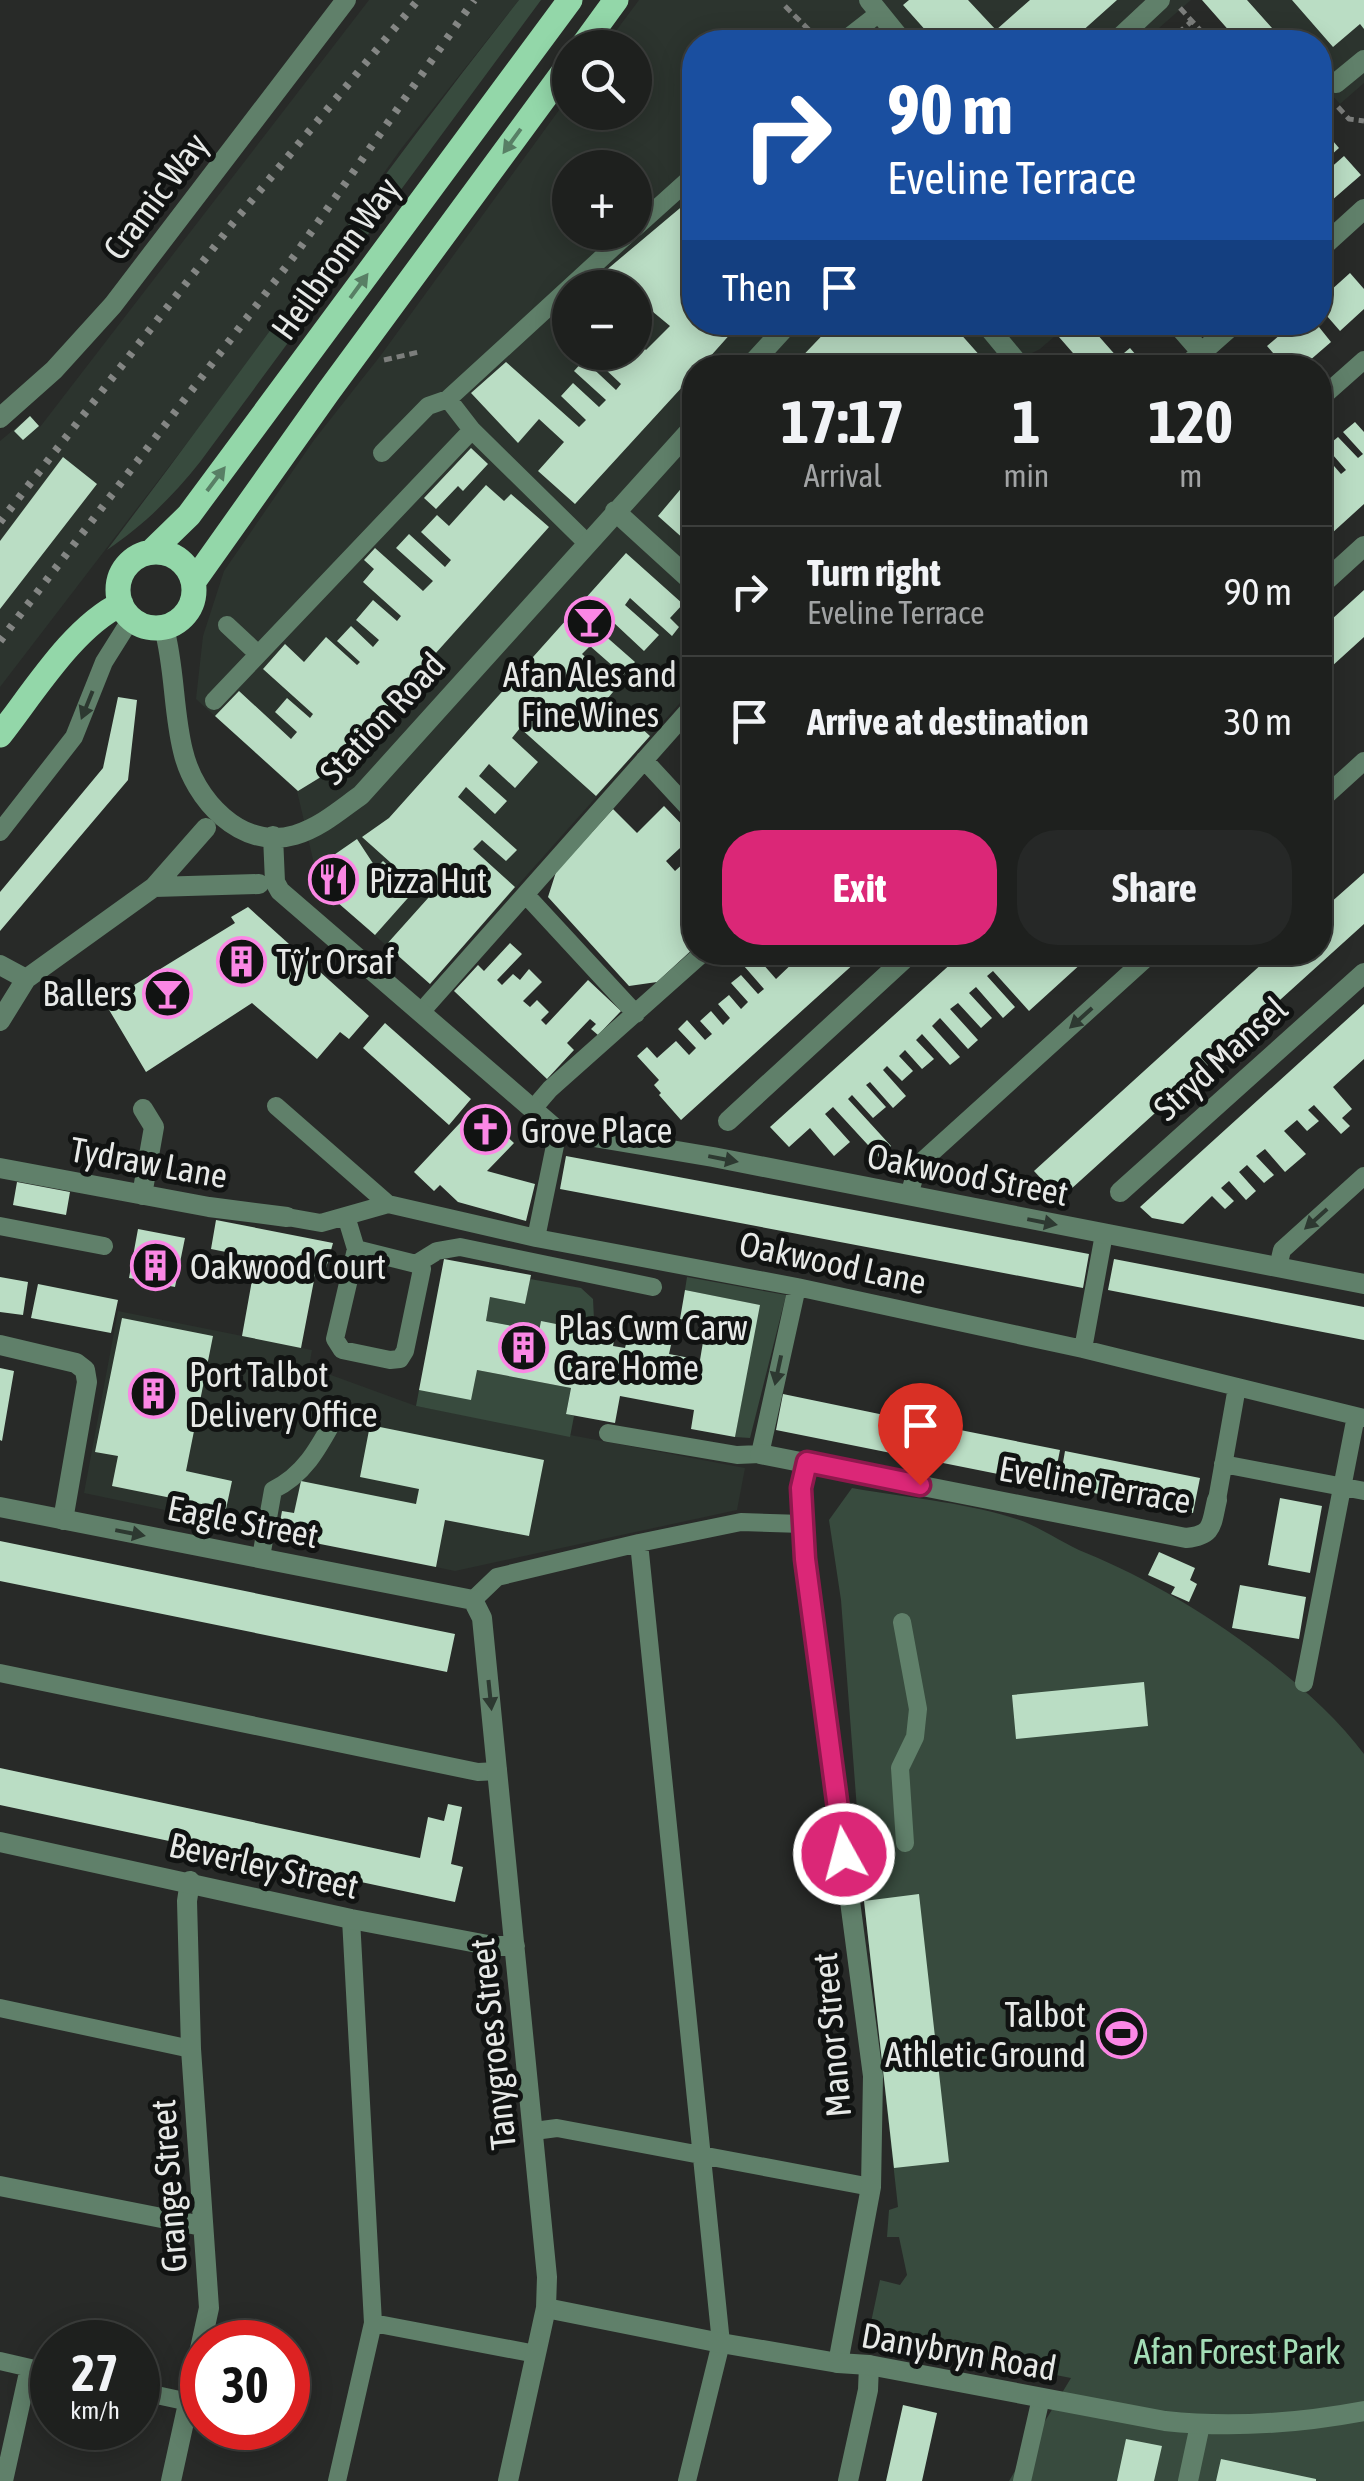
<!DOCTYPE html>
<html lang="en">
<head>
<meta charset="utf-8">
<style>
  body { margin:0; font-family:"Asap Condensed",sans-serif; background:#262827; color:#f1f3f6; height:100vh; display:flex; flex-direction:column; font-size:38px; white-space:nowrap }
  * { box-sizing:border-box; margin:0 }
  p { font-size:32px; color:#a1a3a4 }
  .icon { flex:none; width:55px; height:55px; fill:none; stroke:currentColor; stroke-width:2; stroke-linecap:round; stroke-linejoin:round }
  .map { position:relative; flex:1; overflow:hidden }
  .panel { position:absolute; left:682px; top:355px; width:650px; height:610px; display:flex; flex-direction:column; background:#1e201e; border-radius:40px; box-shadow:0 5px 25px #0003,0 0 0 2px #3c3e3c }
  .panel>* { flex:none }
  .top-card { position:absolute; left:682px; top:30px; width:650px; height:305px; border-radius:40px; box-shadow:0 5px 25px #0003,0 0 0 2px #3c3e3c; background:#1a4fa0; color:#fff; overflow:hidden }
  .controls { position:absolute; left:552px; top:30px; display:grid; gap:20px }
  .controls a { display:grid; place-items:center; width:100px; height:100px; border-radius:50%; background:#1e201e; box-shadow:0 5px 25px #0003,0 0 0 2px #3c3e3c; font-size:50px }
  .speed { position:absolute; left:30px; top:2320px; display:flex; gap:20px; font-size:50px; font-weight:700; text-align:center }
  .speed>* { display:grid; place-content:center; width:130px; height:130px; border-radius:50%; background:#1e201e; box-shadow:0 5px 25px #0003,0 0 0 2px #3c3e3c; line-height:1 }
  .speed small { font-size:25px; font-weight:400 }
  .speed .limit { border:15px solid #d22; background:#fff; color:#111 }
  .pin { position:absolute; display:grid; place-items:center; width:85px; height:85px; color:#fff; margin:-102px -42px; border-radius:50% 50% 50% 0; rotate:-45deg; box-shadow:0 0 10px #0007 }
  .pin .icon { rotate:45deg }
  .me { position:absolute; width:110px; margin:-55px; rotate:353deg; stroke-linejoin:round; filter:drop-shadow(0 0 8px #0008) }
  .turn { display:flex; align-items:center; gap:35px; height:210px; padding:0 40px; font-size:45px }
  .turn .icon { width:130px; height:130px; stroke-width:2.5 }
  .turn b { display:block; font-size:70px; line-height:85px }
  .then { display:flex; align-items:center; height:95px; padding:0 40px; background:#0003; gap:20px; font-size:38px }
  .eta { display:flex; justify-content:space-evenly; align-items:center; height:170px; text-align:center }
  .eta b { font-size:60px; font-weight:700; line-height:70px }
  .cta { display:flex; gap:20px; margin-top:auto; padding:20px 40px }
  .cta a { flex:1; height:115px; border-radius:40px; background:#db2777; color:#fff; font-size:40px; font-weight:700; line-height:115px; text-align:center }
  .cta a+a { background:#262827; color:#f1f3f6 }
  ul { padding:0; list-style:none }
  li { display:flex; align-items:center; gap:30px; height:130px; padding:0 40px; border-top:2px solid #3c3e3c }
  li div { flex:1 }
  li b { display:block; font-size:38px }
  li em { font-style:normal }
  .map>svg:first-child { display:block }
  .built { fill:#2c342e; fill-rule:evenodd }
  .green { fill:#384b3e }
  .building { fill:#baddc4 }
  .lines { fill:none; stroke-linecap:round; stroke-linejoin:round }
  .path { stroke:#7c7e7c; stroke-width:5; stroke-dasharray:8 5; stroke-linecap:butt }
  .service { stroke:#60806a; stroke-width:18 }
  .pedestrian { stroke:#60806a; stroke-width:20 }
  .minor { stroke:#60806a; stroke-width:20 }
  .tertiary { stroke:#60806a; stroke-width:20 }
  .primary { stroke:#93d7a9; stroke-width:25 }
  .rail { stroke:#848684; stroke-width:8; stroke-dasharray:5 10; stroke-linecap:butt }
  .oneway { fill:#587f65 }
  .oneway2 { fill:#2d3931 }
  .route-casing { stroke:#8e194d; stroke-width:25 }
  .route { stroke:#db2777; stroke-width:18 }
  .labels { text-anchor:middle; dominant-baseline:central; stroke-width:10; stroke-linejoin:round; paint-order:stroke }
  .street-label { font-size:35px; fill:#e7e9e7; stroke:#111312 }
  .poi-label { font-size:35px; fill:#e7e9e7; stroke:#111312; text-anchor:start }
  .park-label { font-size:35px; fill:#a4ddb6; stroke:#111312 }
</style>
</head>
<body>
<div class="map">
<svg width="1364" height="2481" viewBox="0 0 1364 2481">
  <rect width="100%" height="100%" fill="#282a28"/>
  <path class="built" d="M369,0H519L401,149L237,378L0,687V441L30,416L40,427Z
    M639,0H1191L1143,42H695V322L1070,323L1040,349L1004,367L695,368V686L430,984L314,882L315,868L297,791L196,699L203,636L224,571L314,440L381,355L570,95V112H635V48L604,47ZM570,168H635V232H570ZM570,288H635V352H570Z
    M1247,0H1364V83L1340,104L1320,82V42H1285Z
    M118,1311L312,1350L309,1367L416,1406L745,1468L737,1510L455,1571L84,1493Z"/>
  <path class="green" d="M519,0H541L200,462C172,497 144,525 107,550C245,368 377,180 519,0Z
    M687,1277L786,1295L750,1438L735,1437L759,1305L685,1290Z
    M530,1279L581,1288L593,1299L594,1320L586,1330L541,1322L539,1331L486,1321L490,1297L525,1304Z
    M477,1370L571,1388L566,1413L574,1416L570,1437L416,1406L419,1390Z
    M852,1488C903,1497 961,1502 1010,1517C1037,1524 1061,1543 1086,1553C1178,1590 1305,1675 1364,1754V2481H1009L1071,2378L877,2340L878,2329L870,2327L880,2280L900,2285L907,2275L899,2237H887L889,2210L898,2207L864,1901L841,1600L829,1520Z"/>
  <path class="building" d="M909,0H968L996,30L1030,0H1117L1070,42H936L903,5Z
    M1202,0H1247L1281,38L1276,42H1222L1232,34Z
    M1292,0H1364V29L1360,24L1333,47Z
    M1320,126L1339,148L1320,165Z
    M1344,156L1361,175L1331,201L1320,189V177Z
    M692,198L695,201V322H741L700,368H695V373L575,504L538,471L564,442L539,419L518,443L471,393L506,362L579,427L586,420L561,396L573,383L599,407L606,400L574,371L584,360L616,390L621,384L587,352H635V340L646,350L670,326L635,297V288H623L604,272Z
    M1350,273L1364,289V309L1340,331L1320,308V300Z
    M835,322H950L982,358L972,368H791Z
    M1076,322H1108L1096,333L1118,358L1130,348L1142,362L1136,368H1086L1059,337Z
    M1295,322H1315L1331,342L1301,368H1286L1267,346Z
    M1259,355L1270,368H1245Z
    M30,416L39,426L23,440L14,431Z
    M1355,422L1364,432V504L1320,544V494L1329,486L1320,475V450L1341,474L1346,470L1326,447L1338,437L1358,458L1363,454L1343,432Z
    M471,448L488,464L463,491L458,486L436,509L424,498Z
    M63,457L97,484L0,609V541Z
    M695,472V549L658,516Z
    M486,485L504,501L511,494L549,527L329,772L298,791L215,716L239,691L291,739L297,732L275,712L287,698L310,718L313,714L263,669L285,644L304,662L326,637L357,665L360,662L337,641L351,626L373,647L379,640L356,620L373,600L397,621L401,616L363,582L374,569L364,560L375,548L423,591L433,581L396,548L409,534L445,567L451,560L421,532L437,515L449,526Z
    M626,553L683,604L670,618L679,627L672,636L630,598L625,605L659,635L644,651L613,622L602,633L635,662L623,675L590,646L582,654L618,686L608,698L650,736L596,796L520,728L512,738L538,762L515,788L489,764L479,776L507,801L495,814L466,787L458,797L517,850L506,861L482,840L473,849L515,887L430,984L386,945L429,897L362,837L389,818Z
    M1364,590V637L1320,677V630Z
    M118,697L137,700L128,780L0,931V892L103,768Z
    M664,806L693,836L666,861L675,871L695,853V947L657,982L629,986L548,897L556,872L613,809L637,833Z
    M357,839L376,868L383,861L415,890L375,935L314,882L315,868Z
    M1364,873V924L1060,1199L1034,1171L1275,952H1320V912Z
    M248,907L369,1016L349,1039L340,1032L317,1059L252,1003L146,1072L105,1003L235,923L231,917Z
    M510,943L522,954L497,980L502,985L513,974L520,980L529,969L542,982L523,1001L530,1007L537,1000L549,1012L541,1020L546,1025L588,980L621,1011L598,1035L591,1029L596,1024L590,1019L567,1043L574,1050L547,1079L454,991L478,965L484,971Z
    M793,952H867L681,1120L659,1095L661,1093L654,1085L659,1080L637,1056L647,1047L657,1058L676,1041L689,1055L696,1048L678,1029L687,1020L705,1040L712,1034L700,1021L711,1011L723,1025L730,1018L718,1004L729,995L741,1009L748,1002L731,983L741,975L758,994L764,989L744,966L755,955L776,979L798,958Z
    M964,952H1094L1029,1011L993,971L987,976L1015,1007L1003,1018L976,987L969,993L992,1018L981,1028L958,1003L950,1009L978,1040L968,1049L940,1018L932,1026L960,1057L950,1065L922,1034L916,1040L934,1059L922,1069L905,1050L899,1056L913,1071L902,1081L887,1066L883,1070L906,1096L893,1108L870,1082L866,1085L886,1107L873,1118L852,1095L848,1099L891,1146L879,1157L833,1107L825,1114L850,1142L834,1156L810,1128L789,1147L770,1127Z
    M1364,1004V1059L1333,1087L1352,1109L1342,1118L1350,1126L1341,1134L1314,1105L1308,1110L1319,1121L1307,1131L1297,1120L1284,1131L1306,1154L1285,1172L1265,1149L1256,1156L1274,1175L1264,1183L1247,1165L1239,1172L1256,1191L1246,1200L1229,1181L1221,1188L1234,1201L1225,1209L1212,1196L1183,1224L1152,1218L1140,1207Z
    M385,1023L471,1099L449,1125L363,1048Z
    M475,1107L514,1143L487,1171L535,1184L526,1221L458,1202L440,1185L434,1191L414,1172Z
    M566,1156L1089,1254L1083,1288L560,1189Z
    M17,1182L70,1192L66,1215L13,1205Z
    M216,1220L333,1243L325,1272L316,1270L301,1348L242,1336L256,1258L211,1249Z
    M138,1229L185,1238L175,1287L129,1278Z
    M444,1259L531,1275L525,1304L490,1297L486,1321L539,1331L541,1321L586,1330L588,1318L617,1324L613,1346L625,1348L628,1336L671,1345L669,1354L700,1360L706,1324L680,1319L685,1290L760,1305L735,1437L691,1429L694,1410L620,1396L615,1423L566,1414L571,1388L477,1370L471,1400L419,1390Z
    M1114,1259L1364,1307V1340L1108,1290Z
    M0,1277L28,1282L23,1315L0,1312Z
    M38,1284L118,1300L111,1333L31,1318Z
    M122,1318L213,1336L186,1471L232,1481L226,1509L112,1486L118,1456L95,1452Z
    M0,1368L14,1371L2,1441L0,1440Z
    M783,1394L918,1422L911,1457L776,1430Z
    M925,1423L1060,1450L1053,1485L918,1458Z
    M370,1425L544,1460L529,1536L445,1520L436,1567L310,1542L312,1535L279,1528L282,1511L294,1513L301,1481L416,1504L419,1489L360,1477Z
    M1065,1451L1200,1478L1193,1513L1059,1486Z
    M1280,1498L1322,1506L1310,1573L1268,1565Z
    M0,1541L455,1634L447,1672L0,1581Z
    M1159,1552L1195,1568L1190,1580L1197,1584L1189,1602L1171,1594L1175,1587L1148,1575Z
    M1240,1585L1306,1597L1299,1639L1232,1628Z
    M1144,1682L1148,1726L1016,1739L1012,1695Z
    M0,1768L420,1858L428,1817L444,1821L448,1804L462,1807L451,1864L463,1867L455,1902L0,1805Z
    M919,1894L949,2162L894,2168L864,1901Z
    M903,2405L937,2413L922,2481H886Z
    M1126,2439L1162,2446L1154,2481H1117Z
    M1221,2459L1316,2479V2481H1216Z"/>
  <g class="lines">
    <path class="path" d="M785,6L818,39
      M1180,8L1211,42
      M1168,42L1192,21
      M1338,107L1349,119L1364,121
      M384,360L419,352"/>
    <path class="service" d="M842,42L878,14
      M635,228L695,174
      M448,399L472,430L586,542
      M1320,399L1364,360
      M382,453L428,406L448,399L630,232
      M227,625L258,654
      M214,701L472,430
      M644,760L695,815
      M1320,801L1364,761
      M0,832L74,737L104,662L131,619
      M526,895L636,1014
      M421,1012L695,703
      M276,1106L388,1204
      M532,1110L550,1089L704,952
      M909,1195L918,1165L1153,952
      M346,1216L356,1249L335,1339L342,1350L390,1360L400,1359L405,1351L422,1269L416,1264L356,1249
      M287,1217L321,1223L388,1204L536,1238L797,1287L1083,1349L1364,1418
      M0,1226L104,1246
      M536,1238L558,1131
      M416,1264L437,1251L460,1247L653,1287
      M1278,1267L1282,1250L1364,1176
      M1083,1349L1104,1234
      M608,1433L737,1455L760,1454L797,1287
      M1223,1464L1364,1491
      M1217,1500L1237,1387
      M639,1543L721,2343L687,2481
      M261,1557L273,1490C306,1474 320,1445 337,1414
      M473,1600L497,1577L639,1543L741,1522L803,1524
      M902,1622L918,1709L915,1737L900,1768L905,1843
      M0,1673L478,1772L498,1771
      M1304,1683L1356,1416
      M0,2008L191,2049
      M534,2131L557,2128L871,2187
      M373,2323L536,2354
      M0,2361L52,2373
      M138,2391L189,2402
      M4,2481L29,2368
      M337,2481L373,2323L351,1919
      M1022,2481L1041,2398"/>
    <path class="pedestrian" d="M1115,42L1160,0
      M154,887L206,828
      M0,965L26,979
      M0,1021L26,979L154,887L259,884"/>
    <path class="minor" d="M869,0L903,42
      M1336,83L1364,60
      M1320,249L1364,209
      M984,322L1022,368
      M1175,322L1202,353
      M748,368L790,322
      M1184,368L1236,322
      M0,418L54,370L113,305L346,0
      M615,511L695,584
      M1320,586L1364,546
      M164,628C175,668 173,711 183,751C194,799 241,851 295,835C321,827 340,810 361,795L695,425
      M273,836L275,882L280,891L558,1131L713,1157L1364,1284
      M728,1121L912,952
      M0,1168L209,1207L287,1217
      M1120,1192L1364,973
      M142,1195L154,1127L143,1109
      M0,1345L76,1363L85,1370L87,1382L63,1520
      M760,1454L1186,1538C1214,1535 1211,1525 1217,1500
      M807,1462L801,1488L805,1559L873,2076L871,2187L838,2363
      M0,2186L202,2226
      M171,2481L209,2308L191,2049L187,1901L190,1881
      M848,2481L868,2390L869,2365
      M1188,2481L1200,2425"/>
    <path class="tertiary" d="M0,1507L473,1600L482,1618L547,2277L546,2308L508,2481
      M0,1842L351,1919L493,1946H515
      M546,2308L721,2343L838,2363L869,2365L1165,2421C1230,2428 1300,2423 1364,2411"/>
    <path class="primary" d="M581,48L616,0
      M118 590a38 38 0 1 1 76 0a38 38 0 1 1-76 0Z
      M151,552L189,515L570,0
      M194,581L328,392L570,63
      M0,735C33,693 73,627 121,604"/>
    <path class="rail" d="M0,522L233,223L418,0
      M0,641L295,255L474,0"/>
  </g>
  <defs><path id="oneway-solid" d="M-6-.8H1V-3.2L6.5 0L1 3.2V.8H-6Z" transform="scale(2.5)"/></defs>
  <g class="oneway">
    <use href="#oneway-solid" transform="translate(512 141) rotate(126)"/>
    <use href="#oneway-solid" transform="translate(359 286) rotate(-54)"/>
    <use href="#oneway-solid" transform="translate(216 479) rotate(-53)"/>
  </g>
  <g class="oneway2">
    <use href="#oneway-solid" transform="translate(87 705) rotate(112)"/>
    <use href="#oneway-solid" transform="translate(1081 1018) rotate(138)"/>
    <use href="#oneway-solid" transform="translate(723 1159) rotate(11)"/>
    <use href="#oneway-solid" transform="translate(1316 1219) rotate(138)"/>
    <use href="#oneway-solid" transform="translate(1042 1222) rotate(11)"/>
    <use href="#oneway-solid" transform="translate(778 1370) rotate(102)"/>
    <use href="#oneway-solid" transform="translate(130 1533) rotate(11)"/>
    <use href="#oneway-solid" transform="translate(490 1695) rotate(84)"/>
  </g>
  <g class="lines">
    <defs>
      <path id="route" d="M844,1854L805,1559L801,1488L807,1462L920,1485"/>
    </defs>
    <use href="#route" class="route-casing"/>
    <use href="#route" class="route"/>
  </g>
  <defs>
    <symbol id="bar-ring" viewBox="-11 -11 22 22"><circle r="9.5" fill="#111312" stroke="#fb87e5" stroke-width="1.5"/><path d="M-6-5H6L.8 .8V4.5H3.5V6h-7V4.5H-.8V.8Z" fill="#fb87e5"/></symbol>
    <symbol id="restaurant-ring" viewBox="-11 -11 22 22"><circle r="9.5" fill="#111312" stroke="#fb87e5" stroke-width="1.5"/><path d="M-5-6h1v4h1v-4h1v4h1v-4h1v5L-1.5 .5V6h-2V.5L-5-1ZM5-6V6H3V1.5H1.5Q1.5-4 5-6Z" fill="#fb87e5"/></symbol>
    <symbol id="building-ring" viewBox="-11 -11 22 22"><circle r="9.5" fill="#111312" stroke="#fb87e5" stroke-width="1.5"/><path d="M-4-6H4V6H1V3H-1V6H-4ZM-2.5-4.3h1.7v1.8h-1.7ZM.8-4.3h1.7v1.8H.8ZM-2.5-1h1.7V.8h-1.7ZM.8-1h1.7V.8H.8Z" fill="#fb87e5"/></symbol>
    <symbol id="church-ring" viewBox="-11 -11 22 22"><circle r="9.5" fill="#111312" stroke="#fb87e5" stroke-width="1.5"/><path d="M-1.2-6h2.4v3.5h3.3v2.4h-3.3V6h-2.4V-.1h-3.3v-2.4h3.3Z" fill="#fb87e5"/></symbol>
    <symbol id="stadium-ring" viewBox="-11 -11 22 22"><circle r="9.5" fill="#111312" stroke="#fb87e5" stroke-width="1.5"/><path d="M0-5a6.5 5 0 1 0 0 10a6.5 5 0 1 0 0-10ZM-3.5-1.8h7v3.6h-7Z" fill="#fb87e5"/></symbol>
  </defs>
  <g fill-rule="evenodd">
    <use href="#bar-ring" x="562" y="594" width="55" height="55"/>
    <use href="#restaurant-ring" x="306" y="852" width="55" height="55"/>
    <use href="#building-ring" x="214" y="934" width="55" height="55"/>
    <use href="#bar-ring" x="140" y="966" width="55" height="55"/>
    <use href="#church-ring" x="458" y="1102" width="55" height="55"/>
    <use href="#building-ring" x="128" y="1238" width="55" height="55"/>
    <use href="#building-ring" x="496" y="1320" width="55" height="55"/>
    <use href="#building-ring" x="126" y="1366" width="55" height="55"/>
    <use href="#stadium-ring" x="1094" y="2006" width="55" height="55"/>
  </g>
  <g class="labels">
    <g class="street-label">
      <text transform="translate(155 196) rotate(-53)">Cramic Way</text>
      <text transform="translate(335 258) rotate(-54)">Heilbronn Way</text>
      <text transform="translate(382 718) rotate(-47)">Station Road</text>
      <text transform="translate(1220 1058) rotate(-42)">Stryd Mansel</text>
      <text transform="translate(149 1162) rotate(10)">Tydraw Lane</text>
      <text transform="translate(968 1174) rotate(11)">Oakwood Street</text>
      <text transform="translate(833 1262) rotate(12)">Oakwood Lane</text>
      <text transform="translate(1095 1484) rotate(10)">Eveline Terrace</text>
      <text transform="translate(243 1521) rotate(11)">Eagle Street</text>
      <text transform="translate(264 1865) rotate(13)">Beverley Street</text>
      <text transform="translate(831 2035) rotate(-95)">Manor Street</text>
      <text transform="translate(492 2044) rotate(-96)">Tanygroes Street</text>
      <text transform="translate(168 2186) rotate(-94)">Grange Street</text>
      <text transform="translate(959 2351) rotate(10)">Danybryn Road</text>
    </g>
    <g class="poi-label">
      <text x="590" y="674" text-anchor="middle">Afan Ales and<tspan x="590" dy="40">Fine Wines</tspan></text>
      <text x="369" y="880">Pizza Hut</text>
      <text x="276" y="961">Tŷ’r Orsaf</text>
      <text x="132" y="993" text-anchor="end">Ballers</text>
      <text x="521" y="1130">Grove Place</text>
      <text x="190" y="1266">Oakwood Court</text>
      <text x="558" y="1327">Plas Cwm Carw<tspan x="558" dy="40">Care Home</tspan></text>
      <text x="189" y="1374">Port Talbot<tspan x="189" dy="40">Delivery Office</tspan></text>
      <text x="1086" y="2014" text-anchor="end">Talbot<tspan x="1086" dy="40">Athletic Ground</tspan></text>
    </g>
    <g class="park-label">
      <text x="1237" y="2351">Afan Forest Park</text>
    </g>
  </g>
</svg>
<div class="controls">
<a><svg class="icon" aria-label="search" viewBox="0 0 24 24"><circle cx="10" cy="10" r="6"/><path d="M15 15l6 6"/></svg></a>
<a>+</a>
<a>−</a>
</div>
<div class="speed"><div>27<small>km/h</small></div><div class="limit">30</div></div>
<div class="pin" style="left:920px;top:1485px;background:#d93025"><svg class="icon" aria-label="arrive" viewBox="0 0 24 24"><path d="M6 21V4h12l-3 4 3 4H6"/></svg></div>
<svg class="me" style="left:844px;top:1854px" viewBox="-20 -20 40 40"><circle r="17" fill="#db2777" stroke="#fff" stroke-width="3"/><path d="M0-11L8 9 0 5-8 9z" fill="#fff"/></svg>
<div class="top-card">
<div class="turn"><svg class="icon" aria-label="right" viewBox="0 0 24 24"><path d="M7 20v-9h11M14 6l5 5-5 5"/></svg><div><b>90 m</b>Eveline Terrace</div></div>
<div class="then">Then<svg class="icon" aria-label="arrive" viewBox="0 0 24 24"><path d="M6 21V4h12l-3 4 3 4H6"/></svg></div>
</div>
<section class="panel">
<div class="eta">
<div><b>17:17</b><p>Arrival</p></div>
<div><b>1</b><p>min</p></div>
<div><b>120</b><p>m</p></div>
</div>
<ul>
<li><svg class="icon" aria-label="right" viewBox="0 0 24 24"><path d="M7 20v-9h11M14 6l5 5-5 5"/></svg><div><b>Turn right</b><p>Eveline Terrace</p></div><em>90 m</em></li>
<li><svg class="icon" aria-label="arrive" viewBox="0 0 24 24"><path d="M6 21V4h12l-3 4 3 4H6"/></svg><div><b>Arrive at destination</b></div><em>30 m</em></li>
</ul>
<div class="cta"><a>Exit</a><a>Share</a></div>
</section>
</div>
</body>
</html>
